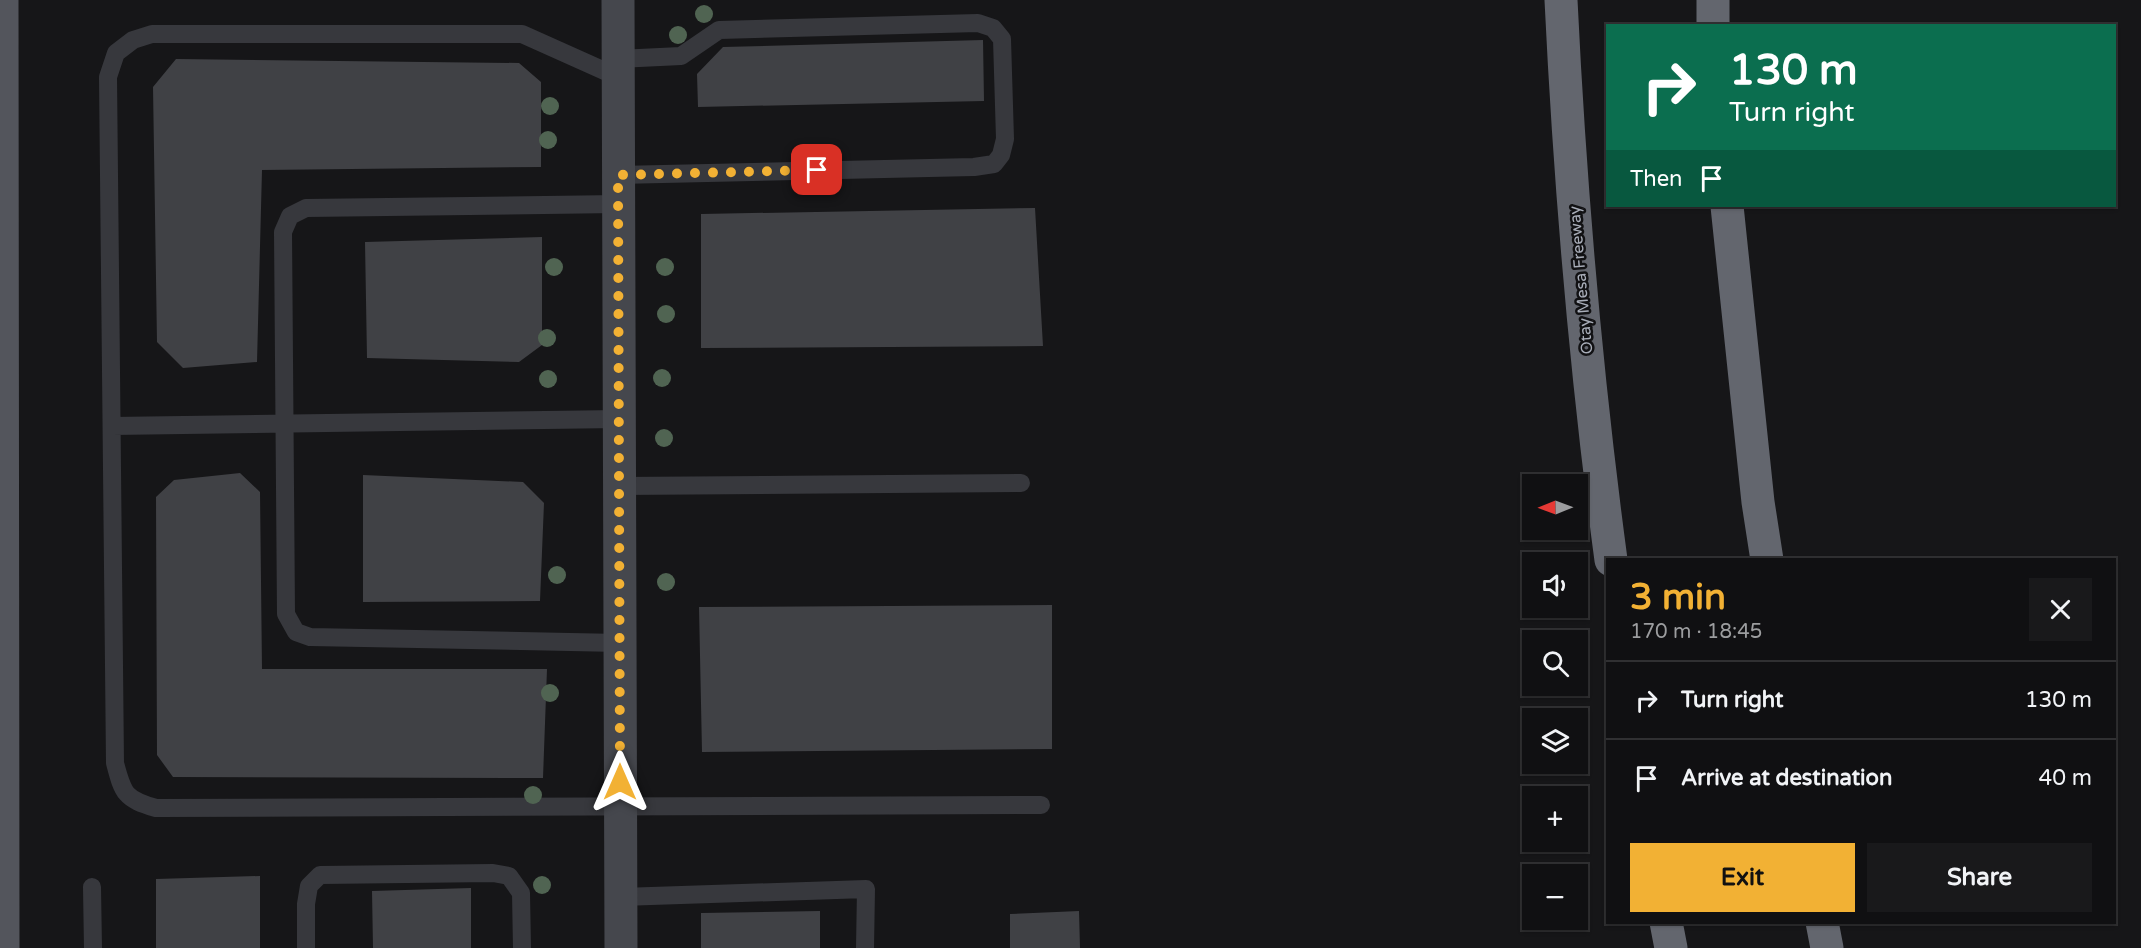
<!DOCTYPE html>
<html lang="en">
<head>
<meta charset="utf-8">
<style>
  body { margin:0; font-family:"Varela Round",sans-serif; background:#19191b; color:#f1f3f6; height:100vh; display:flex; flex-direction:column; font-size:22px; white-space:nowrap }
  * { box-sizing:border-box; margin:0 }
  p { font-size:20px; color:#9c9d9f }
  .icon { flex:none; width:33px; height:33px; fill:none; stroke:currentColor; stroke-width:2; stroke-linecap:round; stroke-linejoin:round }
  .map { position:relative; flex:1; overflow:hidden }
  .panel { position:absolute; left:1606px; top:558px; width:510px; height:366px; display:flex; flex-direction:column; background:#101012; border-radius:0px; box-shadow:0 2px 4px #0004,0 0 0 2px #303032 }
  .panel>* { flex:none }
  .guide { position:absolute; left:1606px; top:24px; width:510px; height:183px; border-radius:0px; box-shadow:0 2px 4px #0004,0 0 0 2px #303032; background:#0b6e4f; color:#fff; overflow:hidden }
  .needle { width:39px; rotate:269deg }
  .buttons { position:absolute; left:1522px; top:474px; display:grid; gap:12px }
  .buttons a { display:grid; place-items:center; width:66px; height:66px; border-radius:0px; background:#101012; box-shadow:0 2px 4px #0004,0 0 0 2px #303032; font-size:30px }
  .pin { position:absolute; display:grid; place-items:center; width:51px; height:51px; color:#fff; margin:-26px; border-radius:12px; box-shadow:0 3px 9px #0006 }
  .me { position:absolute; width:66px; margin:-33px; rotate:0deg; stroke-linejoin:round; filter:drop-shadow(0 0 4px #0008) }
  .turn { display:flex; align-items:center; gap:21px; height:126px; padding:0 24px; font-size:27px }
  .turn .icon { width:78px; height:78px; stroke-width:2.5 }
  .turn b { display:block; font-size:42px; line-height:51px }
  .then { display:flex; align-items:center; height:57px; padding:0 24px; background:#0003; gap:12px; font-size:22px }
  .round { display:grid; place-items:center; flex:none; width:63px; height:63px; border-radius:0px; background:#19191b }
  .summary { display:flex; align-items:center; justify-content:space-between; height:102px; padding:0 24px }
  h1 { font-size:36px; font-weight:700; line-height:45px; color:#f2b134 }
  .button { display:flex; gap:12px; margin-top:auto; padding:12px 24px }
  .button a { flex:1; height:69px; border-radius:0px; background:#f2b134; color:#111; font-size:24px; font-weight:700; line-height:69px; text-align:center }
  .button a+a { background:#19191b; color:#f1f3f6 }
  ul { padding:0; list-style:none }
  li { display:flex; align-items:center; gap:18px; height:78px; padding:0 24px; border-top:2px solid #303032 }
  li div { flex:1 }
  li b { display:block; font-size:22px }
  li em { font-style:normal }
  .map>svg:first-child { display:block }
  .building { fill:#404145 }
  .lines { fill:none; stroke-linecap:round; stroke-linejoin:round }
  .lane { stroke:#37383d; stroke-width:18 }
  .secondary { stroke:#45474d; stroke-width:33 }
  .primary { stroke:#53555c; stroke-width:33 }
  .highway { stroke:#63666e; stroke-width:33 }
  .tree { fill:#506452 }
  .route { stroke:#f2b134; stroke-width:10; stroke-dasharray:0 18 }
  .labels { text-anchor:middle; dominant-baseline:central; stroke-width:5; stroke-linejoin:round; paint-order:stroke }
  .street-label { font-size:16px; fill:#a8adb8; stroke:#111113 }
</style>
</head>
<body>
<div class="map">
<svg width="2141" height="948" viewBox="0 0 2141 948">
  <rect width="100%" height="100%" fill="#161618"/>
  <path class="building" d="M983,40L984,101L698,107L697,74L723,47Z
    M176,59L519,63L541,82V167L262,170L257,362L183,368L157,342L153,87Z
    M1035,208L1043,346L701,348V214Z
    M542,237V345L519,362L367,358L365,242Z
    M240,473L260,492L262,669H547L543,778L173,777L157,755L156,497L174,480Z
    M363,475L523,482L544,503L540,601L363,602Z
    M1052,605V749L702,752L699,607Z
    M260,876V948H156V879Z
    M471,888V948H373L372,891Z
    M820,911V948H701V913Z
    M1079,911L1080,948H1010V914Z"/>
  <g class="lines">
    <path class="lane" d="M618,59L681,56L719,30L978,23L993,28L1002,39L1005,139L1001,155L994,164L974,167L618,175
      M618,77L522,34H152L133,40L116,53L108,77L115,763C123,794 125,799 156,808L1041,805
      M618,204L306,208L290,216L283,232L286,614L296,632L310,637L620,643
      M112,426L619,419
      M619,486L1021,483
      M92,887L93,948
      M621,897L866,889L865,948
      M306,948V904L309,886L320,875L493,873L509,876L521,893L522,948"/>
    <path class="secondary" d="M618,0L621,948"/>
    <path class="primary" d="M2,0L3,948"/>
    <path class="highway" d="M1561,0C1570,187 1586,374 1611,560
      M1713,0V26
      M1727,206L1758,502L1767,560
      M1666,922L1671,948
      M1822,922L1827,948"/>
  </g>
  <g class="tree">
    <circle cx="704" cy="14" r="9"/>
    <circle cx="678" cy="35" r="9"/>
    <circle cx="550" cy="106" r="9"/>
    <circle cx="548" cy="140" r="9"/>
    <circle cx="554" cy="267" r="9"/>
    <circle cx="665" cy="267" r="9"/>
    <circle cx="666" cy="314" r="9"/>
    <circle cx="547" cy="338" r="9"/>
    <circle cx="662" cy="378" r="9"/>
    <circle cx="548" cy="379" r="9"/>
    <circle cx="664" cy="438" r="9"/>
    <circle cx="557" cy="575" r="9"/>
    <circle cx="666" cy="582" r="9"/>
    <circle cx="550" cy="693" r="9"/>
    <circle cx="533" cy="795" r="9"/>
    <circle cx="542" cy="885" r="9"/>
  </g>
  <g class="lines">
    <path class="route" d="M620,782L618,175L817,170"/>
  </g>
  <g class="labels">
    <g class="street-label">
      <text transform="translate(1581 280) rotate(-95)">Otay Mesa Freeway</text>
    </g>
  </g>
</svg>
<div class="buttons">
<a><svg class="needle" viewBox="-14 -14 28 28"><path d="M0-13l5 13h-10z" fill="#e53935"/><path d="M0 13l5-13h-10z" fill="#9c9d9f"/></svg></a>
<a><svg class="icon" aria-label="sound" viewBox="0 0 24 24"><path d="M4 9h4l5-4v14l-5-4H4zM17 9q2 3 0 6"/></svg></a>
<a><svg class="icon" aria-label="search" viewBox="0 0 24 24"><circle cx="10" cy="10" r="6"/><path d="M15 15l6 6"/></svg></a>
<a><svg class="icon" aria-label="layers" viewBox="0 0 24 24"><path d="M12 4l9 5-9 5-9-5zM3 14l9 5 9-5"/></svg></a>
<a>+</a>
<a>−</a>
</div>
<div class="pin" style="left:817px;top:170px;background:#d93025"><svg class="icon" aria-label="arrive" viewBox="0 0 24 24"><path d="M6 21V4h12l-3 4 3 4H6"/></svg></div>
<svg class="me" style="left:620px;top:782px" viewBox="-20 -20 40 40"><path d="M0-17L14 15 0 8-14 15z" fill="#f2b134" stroke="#fff" stroke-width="4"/></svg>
<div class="guide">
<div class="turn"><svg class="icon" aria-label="right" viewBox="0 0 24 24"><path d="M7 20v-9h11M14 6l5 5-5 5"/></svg><div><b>130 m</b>Turn right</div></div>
<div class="then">Then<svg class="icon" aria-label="arrive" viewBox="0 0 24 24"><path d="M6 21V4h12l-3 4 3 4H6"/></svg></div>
</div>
<section class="panel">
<div class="summary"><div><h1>3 min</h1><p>170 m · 18:45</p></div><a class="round"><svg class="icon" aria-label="close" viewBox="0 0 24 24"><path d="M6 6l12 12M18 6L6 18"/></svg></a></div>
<ul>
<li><svg class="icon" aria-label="right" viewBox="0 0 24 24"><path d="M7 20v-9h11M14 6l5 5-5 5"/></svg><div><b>Turn right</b></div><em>130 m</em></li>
<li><svg class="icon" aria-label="arrive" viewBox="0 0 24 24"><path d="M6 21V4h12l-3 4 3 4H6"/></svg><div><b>Arrive at destination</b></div><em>40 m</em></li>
</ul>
<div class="button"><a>Exit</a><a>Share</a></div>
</section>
</div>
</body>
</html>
